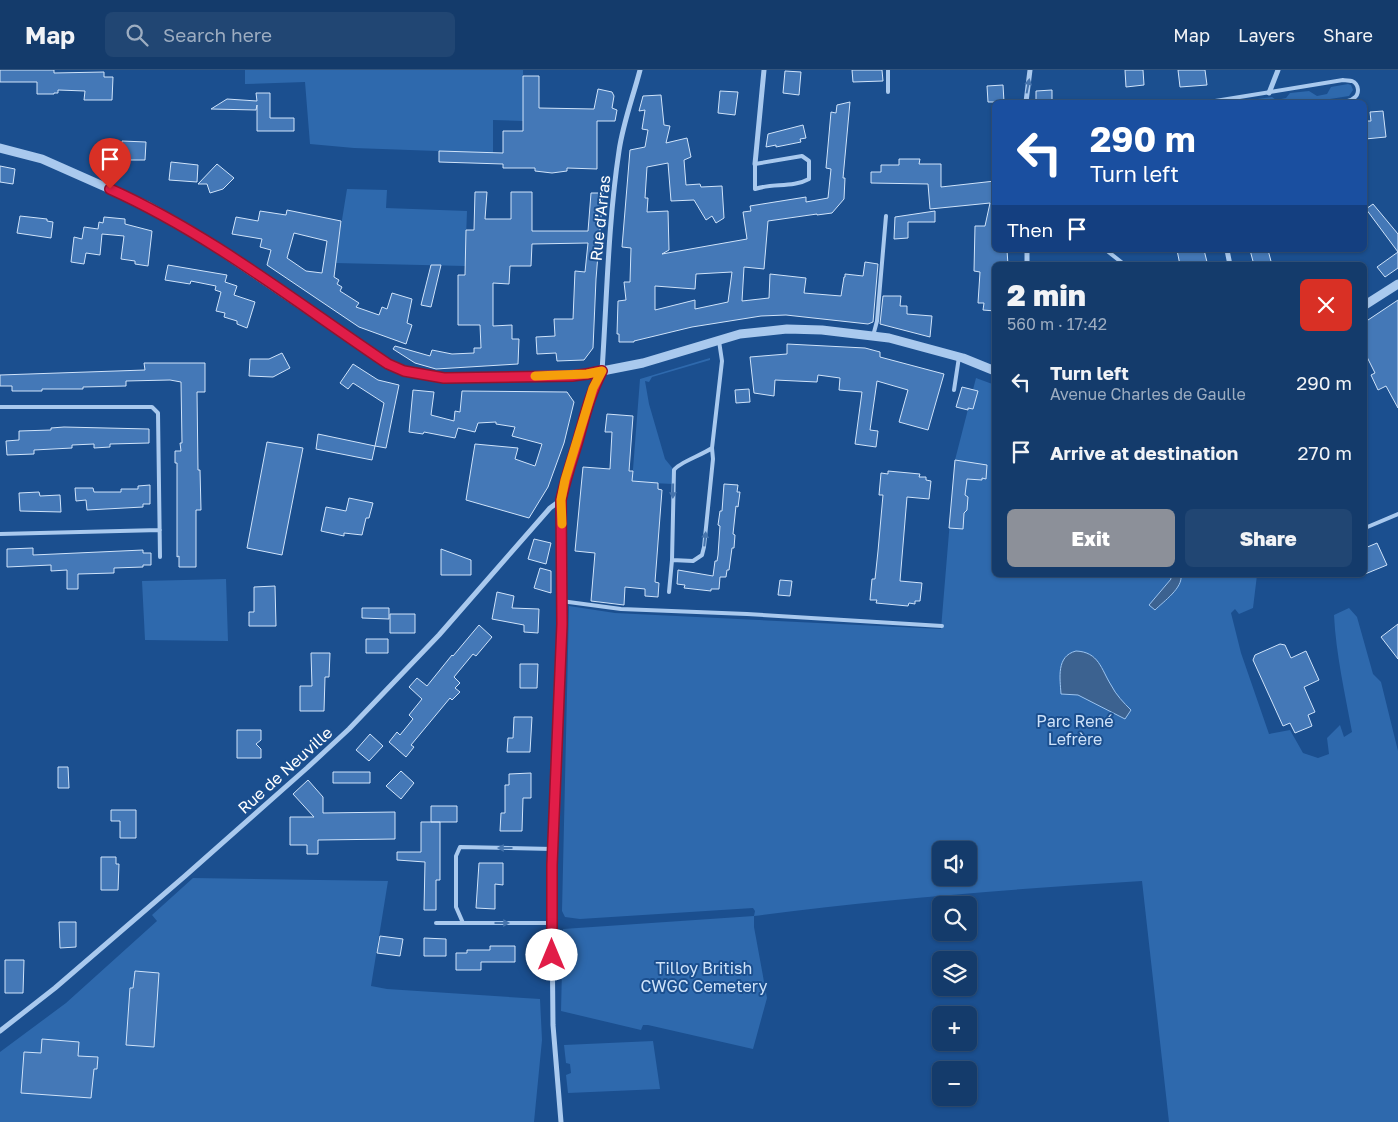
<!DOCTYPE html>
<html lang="en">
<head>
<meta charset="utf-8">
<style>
  body { margin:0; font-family:"Golos Text",sans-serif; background:#214673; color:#f1f3f6; height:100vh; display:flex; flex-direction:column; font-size:19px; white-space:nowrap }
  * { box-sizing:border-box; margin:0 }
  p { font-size:16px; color:#9dadc1 }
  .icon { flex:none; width:28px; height:28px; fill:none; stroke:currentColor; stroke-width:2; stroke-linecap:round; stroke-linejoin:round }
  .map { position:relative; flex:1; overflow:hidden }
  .details { position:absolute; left:992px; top:192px; width:375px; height:315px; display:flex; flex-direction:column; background:#143b6b; border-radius:8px; box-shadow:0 1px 4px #0004,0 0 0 1px #33557e }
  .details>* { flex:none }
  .guide { position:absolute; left:992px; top:30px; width:375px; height:152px; border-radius:8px; box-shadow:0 1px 4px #0004,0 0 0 1px #33557e; background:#1a4fa0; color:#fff; overflow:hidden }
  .tools { position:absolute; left:932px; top:771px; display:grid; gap:10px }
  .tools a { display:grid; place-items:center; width:45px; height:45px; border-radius:8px; background:#143b6b; box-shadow:0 1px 4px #0004,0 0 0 1px #33557e; font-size:25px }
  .pin { position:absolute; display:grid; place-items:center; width:42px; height:42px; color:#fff; margin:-51px -21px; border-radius:50% 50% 50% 0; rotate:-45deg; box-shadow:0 0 5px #0007 }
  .pin .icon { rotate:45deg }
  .me { position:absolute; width:55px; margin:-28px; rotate:0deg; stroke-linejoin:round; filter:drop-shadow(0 0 4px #0008) }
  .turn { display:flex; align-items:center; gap:18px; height:105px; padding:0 15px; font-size:22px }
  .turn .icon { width:65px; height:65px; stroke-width:2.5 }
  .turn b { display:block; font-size:35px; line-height:42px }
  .then { display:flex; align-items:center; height:48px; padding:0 15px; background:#0003; gap:10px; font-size:19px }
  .round { display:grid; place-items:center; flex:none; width:52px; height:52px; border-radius:8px; background:#214673 }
  .head { display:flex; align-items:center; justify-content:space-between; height:85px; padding:0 15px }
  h1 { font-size:30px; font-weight:800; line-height:38px }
  .primary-button { display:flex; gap:10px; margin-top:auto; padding:10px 15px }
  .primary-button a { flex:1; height:58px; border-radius:8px; background:#8c9099; color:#fff; font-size:20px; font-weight:800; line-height:58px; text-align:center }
  .primary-button a+a { background:#214673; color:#f1f3f6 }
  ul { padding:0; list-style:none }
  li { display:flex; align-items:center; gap:15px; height:70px; padding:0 15px }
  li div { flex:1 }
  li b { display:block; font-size:19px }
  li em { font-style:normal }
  header { display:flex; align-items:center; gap:30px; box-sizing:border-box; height:70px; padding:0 25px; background:#143b6b; border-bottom:1px solid #33557e }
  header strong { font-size:24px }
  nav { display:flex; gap:28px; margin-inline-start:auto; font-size:18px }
  .search { width:350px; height:45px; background:#214673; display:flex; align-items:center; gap:12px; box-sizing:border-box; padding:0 18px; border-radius:8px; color:#9dadc1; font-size:19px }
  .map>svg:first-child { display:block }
  .green { fill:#2e69ad; fill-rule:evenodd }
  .water { fill:#3c6290; stroke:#9cc4f0 }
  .building { fill:#4478b7; stroke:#cfe3fa; fill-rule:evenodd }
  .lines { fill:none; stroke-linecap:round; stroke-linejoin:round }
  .service { stroke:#a9c9ee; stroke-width:4 }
  .minor { stroke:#a9c9ee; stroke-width:5 }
  .tertiary { stroke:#a9c9ee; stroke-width:9 }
  .oneway { fill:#4674ac }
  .route-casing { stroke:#92132f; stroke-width:12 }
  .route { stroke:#e11d48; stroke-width:9 }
  .slow { stroke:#f59e0b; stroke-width:9 }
  .labels { text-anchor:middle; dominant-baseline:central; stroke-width:4; stroke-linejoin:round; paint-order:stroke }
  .street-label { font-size:16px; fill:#fff; stroke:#1b4f8f }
  .park-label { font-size:16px; fill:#cfe3fa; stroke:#1b4f8f }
</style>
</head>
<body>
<header>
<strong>Map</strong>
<div class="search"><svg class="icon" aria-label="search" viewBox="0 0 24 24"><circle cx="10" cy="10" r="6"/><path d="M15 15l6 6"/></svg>Search here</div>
<nav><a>Map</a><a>Layers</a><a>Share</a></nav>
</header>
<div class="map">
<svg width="1398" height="1052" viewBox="0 0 1398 1052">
  <rect width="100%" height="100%" fill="#1b4f8f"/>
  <path class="green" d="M245,0H523V51L493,50V83L354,78L310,74L305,12L245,14Z
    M1348,14L1351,15L1353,20L1349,26L1311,32L1307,29L1296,31L1295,32H1248L1250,30L1272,27L1276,30L1286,28L1290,23L1309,21L1317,26L1327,24L1331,17Z
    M347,119L387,120L386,138L467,141L465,196L335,193Z
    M710,288V290L652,307L649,312L645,311L649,334L665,389L674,400L673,414L632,412L640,309Z
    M976,308L995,315V505H1257L1253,538L1239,544L1235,539L1231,543L1241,583L1269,664L1290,660L1303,683L1318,688L1329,684L1327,668L1340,655L1344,667L1352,662C1345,623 1336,585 1334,545L1349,538L1357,547L1373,604L1381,612L1398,681V1052H1169L1142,811C1013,819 883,829 754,846V857L767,928L753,979L648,955H643L641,960L561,941L563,859L754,846L755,841L753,838L580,849L565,847L562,841L569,536L615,543L941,559L955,390ZM941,780H969V808H941Z
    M226,509L228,571L145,570L142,511Z
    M193,808L388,811L371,916L387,919L540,929L542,970L534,1052H0V982L66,933L157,851L152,845Z
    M653,971L660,1019L568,1023L566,1005L571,1003L570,994L566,993L564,975Z"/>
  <path class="water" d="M1170,505H1181C1183,518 1164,531 1155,540L1149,535L1171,509Z
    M1076,581C1099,582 1101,599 1111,615C1116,625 1124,633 1131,640L1125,649L1078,625L1061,624C1060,608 1056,586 1076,581Z"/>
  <path class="building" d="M0,0H54V3L104,2V7H113L112,30H84L85,21L58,20V23H54V24H37V12H0Z
    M852,0H882L883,11L853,12Z
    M1125,0H1143L1144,15L1126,17Z
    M1178,0H1205L1207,15L1180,17Z
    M785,1L801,2L799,25L783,23Z
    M523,6H539V38L594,39L598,19L612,22L614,26L612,38L617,40L615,51H597V99L567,98V101L552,103L535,101V98H503V94L439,92V81L503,83V61H523Z
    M1003,15L1004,32H988L987,16Z
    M1052,20V32H1036V21Z
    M720,21L738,22L735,45L718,43Z
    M256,23H270V48H294V61H257V35L256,40L211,39L227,29L257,31Z
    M661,25L664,55L670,56L666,73L687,68L691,87L684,90L686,115L700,114L701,117L722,116L724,148L716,153L712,146L706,150L694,130L671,131L668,93L647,97L645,128H648L647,142L668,141L669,180L662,184L747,169L743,142L751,141L750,136L806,127V132L828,128L831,99L826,98L831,42L836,43L837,35L850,32L843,108H845L844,129L832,143L817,145V144L768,151L764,199L744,197L742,231L769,228L770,204L806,208L804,223L841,226L844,207H845V204L863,206L865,192L878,194L873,252L868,254L786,245L761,246L692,257L634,271V272H619V264H617L618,231L626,230L624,212H630L631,178L622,177L630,80L645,77L648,60L642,59L645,40L639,41L643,26ZM732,202L728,232L695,239V230L655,240V216L695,219L696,204Z
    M1383,41L1386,67L1365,69V51H1371L1370,42Z
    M803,55L806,68L800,69L801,72L776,77V75L766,77L768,64Z
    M122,71L146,72L145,90H121Z
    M899,89H920L919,94H941V117L995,111V180H1007L1008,195H995V241L983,240L984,233H978L980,202L974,201L975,156H985L990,133L930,139L928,114L871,113V102H881V95H899Z
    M171,92L198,95L197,112L169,110Z
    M217,94L234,108L223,119L210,123L207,114H198Z
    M0,96L15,99L13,114L0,112Z
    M475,122H487L485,149H511V122H532V161H588L591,123H603L596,209L593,278L584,290L557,291L556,283L537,284L536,267L555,266L554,249H573L575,201L585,202L588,173L532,174L531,196H510L509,214L493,213V256L512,255V269H519L518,294L436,299L415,293L393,279L395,276L430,286L432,280L452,284L474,283V278H481L480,255H458V205H465L466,160H474Z
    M1373,134L1398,164V198L1385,207L1377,197L1398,182L1366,139Z
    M287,140L341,151L334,207L339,210L337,214L342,217L340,221L359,233L356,237L379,245L382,237L387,239L392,223L412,229L407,253L412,255L406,274L359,257L267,195L271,180L260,177L262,169L232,164L236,147L258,151L260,141L286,145ZM294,163L327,171L322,203L306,201L287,188Z
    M935,141V152H908V168L894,169L895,147Z
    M20,146L47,149V151L53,152L51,168L17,163Z
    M104,147L125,149V154L152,161L148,196L135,194V191L121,189L124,166L102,164L100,185L86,183L84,194L71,192L74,167L82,169L84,157L98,159L99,152L103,153Z
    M1177,180H1204L1207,192L1192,195H1180Z
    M1250,180H1268L1272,195H1254Z
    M168,195L227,205L225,212L237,216L234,225L255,232L247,258L237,254V251L224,247L225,243L216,241L221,222L215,220L216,216L191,211L190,214L165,210Z
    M431,195H441L431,237L421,235Z
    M883,226H901L900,236H907V244L932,246L930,267L880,254Z
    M1398,230V338L1386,316L1378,320L1371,305L1375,303L1365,283V252Z
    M787,274L865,278L880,282V287L944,304L928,360L899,352L908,320L877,311L870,360L878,361L876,377L855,374L862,322L839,320L840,308L818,305L817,312L775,310L774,326L754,323L750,287L787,284Z
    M282,283L290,298L273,307L249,306L250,289H269Z
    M144,293H205V322H197L198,400H200L201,440H196V497H179V486L177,487V393H175V381H181L180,373H182L181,312L170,310L126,311V316L83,317V319H42V321H12V316H0V305L145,300Z
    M353,294L378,310L399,315L386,378L375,376L384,333L353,313L348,319L340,313Z
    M962,317L978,321L973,339L968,338V340L956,337Z
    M749,319L750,332L736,333L735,320Z
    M413,320L434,322L431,345L454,351L455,341L460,342L462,321L567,322L574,332L564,373L548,417L529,448L466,430L475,374L518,378L515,389L535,396L542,374L512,366L515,357L496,354V352L478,353L475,362L458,358L455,368L424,362L423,364L409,362Z
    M607,344L633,346L629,401H633L632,411L658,413V419L662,420L655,512L659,513L658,527L645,526V519L625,517L624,535L591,531L595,483L575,481L583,397L610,399L612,362H605Z
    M64,357L149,359V373L110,374V377L94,378V374L72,375V378L34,380V384L7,385L6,371L19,370V361L51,360V358Z
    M318,364L375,376L372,390L316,379Z
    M267,372L303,378L282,485L247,478Z
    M955,390L987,395L986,409L982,408V410L967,409L965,425L968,427L967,440L964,443L963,459L949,458Z
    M888,401L920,404L919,407H926V410L931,411L929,429L907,427L900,511L922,513L920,531H915V534L909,533L908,536L876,533L877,530H870L872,509H875L878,481L883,425H879L881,403L888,404Z
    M724,414L738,415L737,422H740L738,437L736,436L733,464L735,465L734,478H732L729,500H727L726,507H720L719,519H711V521L684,518L685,515L677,514L678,500L713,506L715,491H717L718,485L720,456L718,455L720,441H722Z
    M150,415V434H143V437L87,440L86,430L76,431L75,418H93L94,422H121V419H138V416Z
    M39,422L40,426L60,425L61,442L20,441L19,423Z
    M349,428L373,433L369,448H366L362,465L344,463V466L321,461L326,437L346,441Z
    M534,469L551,473L546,494L528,489Z
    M1377,473L1387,495L1365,504V478Z
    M33,478V485L143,480V483H151V495H143V497L114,498V503L78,504V519H67V500L51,501V495L7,497V479Z
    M441,479L471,490V505H441Z
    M540,498L551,501V523L534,518Z
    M780,510L792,511L790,526L778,525Z
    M275,516L276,556H249V542H254V517Z
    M497,522L514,526L512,538L539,539L538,563L524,562V555L492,549Z
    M362,538H389V549L362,548Z
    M390,544H415V563H390Z
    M1398,554V589L1381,567Z
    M479,555L492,567L476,586L473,584L454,607L460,613L455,618L460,622L452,630L450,628L411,675L414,677L406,687L389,672L397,662L400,665L413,649L409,645L422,629L409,617L417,608L427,616L452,585L453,586Z
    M366,569H388V583H366Z
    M1280,574L1285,575L1291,588L1306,581L1319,610L1304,617L1315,642L1308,645L1312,656L1295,663L1290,653L1283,656L1253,590L1255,585Z
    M311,583H330L329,607H325L324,641H300V616H312Z
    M520,594H538L537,618H520Z
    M514,647H532L530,682H507L508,668H513Z
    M237,660H261V670L256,674L261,679V688H237Z
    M370,664L383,676L369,691L356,680Z
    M58,697H68L69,718H58Z
    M401,701L414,713L401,729L386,716Z
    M333,702H370V713H333Z
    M531,703V728H523L522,761H500L501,743H505V715H509V704Z
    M308,710L323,727V743L395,742V769L318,770V784H307V775H290V747H314L293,724Z
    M431,736H457V752H431Z
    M111,740H136V768H120V751H111Z
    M421,752H440V810H436V840H424L425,792L397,790V782H421Z
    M101,787H116V794H119L118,820H101Z
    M479,793H503V815L495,814V839L476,838Z
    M59,852H76V877L60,878Z
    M380,866L403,869L400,886L377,883Z
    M424,868L446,869V886H424Z
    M490,876H515V892H481V900H456V883H467V880H490Z
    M5,890H24L23,923H5Z
    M135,901L159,903L154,977L126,975L130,918H133Z
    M42,969L79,972L78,986L98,987L97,999H94L91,1028L21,1023L24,982L41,983Z"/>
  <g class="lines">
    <path class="service" d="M888,0V22
      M1209,32L1343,10C1344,10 1351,11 1352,11C1359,14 1360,24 1354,28C1350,32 1343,32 1338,32
      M802,86L809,91V109C793,118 772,113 755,119V94Z
      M1106,180L1125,195
      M873,266L877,251L886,146
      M954,320L959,287
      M0,337H152L158,343L160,487
      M1365,458L1398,444
      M0,464L160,460
      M672,490L693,491L702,485L704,477L713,389L712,378L722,291L719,271
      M669,522L672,490L674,400C678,393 702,385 712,378
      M561,531L621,539L747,544L942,556
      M436,853H463
      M552,853H463L456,837V786L460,777L553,779"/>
    <path class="minor" d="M1269,23L1278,0
      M1026,32L1030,0
      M755,94L764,0
      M1227,180L1230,195
      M1027,195V180
      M0,961L55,918L185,806L307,698L349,659L439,565L550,438L561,430
      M561,1052L553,955L552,853V795L562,554L561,430C565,411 571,393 577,374C584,349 590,324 602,301C607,227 608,154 619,81C623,53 633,27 640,0"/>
    <path class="tertiary" d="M0,78L42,89L146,135L190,160L388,294C406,302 423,306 443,308L587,304L643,293L740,264L787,259L822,260L889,268L963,288L995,301
      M1365,235L1398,214"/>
  </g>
  <defs><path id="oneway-solid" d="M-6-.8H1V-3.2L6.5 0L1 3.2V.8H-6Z" transform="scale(1.25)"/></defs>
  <g class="oneway">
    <use href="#oneway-solid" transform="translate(1028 16) rotate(-79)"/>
    <use href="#oneway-solid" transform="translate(673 421) rotate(91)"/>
    <use href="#oneway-solid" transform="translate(705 469) rotate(-84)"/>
    <use href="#oneway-solid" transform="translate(505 778) rotate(-180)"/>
    <use href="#oneway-solid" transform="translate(502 853)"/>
  </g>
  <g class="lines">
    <defs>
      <path id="route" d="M110,119C210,164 297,233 388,294L404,301L444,308L572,306L587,304L602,301C590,324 584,349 577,374C571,393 565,411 561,430L562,554L552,795V885"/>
    </defs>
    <use href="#route" class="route-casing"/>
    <use href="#route" class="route"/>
    <path class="slow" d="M535,306L587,304L602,301L593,318L565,410L561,430L562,454"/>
  </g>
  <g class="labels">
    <g class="street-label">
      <text transform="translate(600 148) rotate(-84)">Rue d'Arras</text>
      <text transform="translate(285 700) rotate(-42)">Rue de Neuville</text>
    </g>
    <g class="park-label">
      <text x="1075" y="651">Parc René<tspan x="1075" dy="18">Lefrère</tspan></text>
      <text x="704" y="898">Tilloy British<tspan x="704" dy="18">CWGC Cemetery</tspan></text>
    </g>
  </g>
</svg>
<div class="tools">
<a><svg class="icon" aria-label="sound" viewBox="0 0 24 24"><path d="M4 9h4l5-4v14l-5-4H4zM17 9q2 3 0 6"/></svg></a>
<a><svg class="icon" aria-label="search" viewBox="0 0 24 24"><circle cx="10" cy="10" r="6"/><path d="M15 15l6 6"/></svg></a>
<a><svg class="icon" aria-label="layers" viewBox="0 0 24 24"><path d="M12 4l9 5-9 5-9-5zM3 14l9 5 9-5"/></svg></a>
<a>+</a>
<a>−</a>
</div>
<div class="pin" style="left:110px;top:119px;background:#d93025"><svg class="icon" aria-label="arrive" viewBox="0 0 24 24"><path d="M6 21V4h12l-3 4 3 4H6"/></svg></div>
<svg class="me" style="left:552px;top:885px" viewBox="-20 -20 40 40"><circle r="19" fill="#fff"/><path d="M0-13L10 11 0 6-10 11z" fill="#e11d48"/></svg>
<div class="guide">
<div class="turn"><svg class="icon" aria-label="left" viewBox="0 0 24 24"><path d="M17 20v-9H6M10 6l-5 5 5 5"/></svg><div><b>290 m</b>Turn left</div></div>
<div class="then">Then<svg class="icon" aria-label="arrive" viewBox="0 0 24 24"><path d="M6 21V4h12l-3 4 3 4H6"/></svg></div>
</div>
<section class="details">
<div class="head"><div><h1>2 min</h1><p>560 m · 17:42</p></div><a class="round" style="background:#d93025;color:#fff"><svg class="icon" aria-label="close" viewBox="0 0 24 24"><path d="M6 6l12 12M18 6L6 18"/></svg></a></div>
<ul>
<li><svg class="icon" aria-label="left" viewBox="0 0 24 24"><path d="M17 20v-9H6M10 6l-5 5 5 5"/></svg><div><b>Turn left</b><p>Avenue Charles de Gaulle</p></div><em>290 m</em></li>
<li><svg class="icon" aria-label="arrive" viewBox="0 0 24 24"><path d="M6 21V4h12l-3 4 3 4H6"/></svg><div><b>Arrive at destination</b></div><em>270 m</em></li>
</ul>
<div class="primary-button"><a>Exit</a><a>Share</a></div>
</section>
</div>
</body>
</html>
